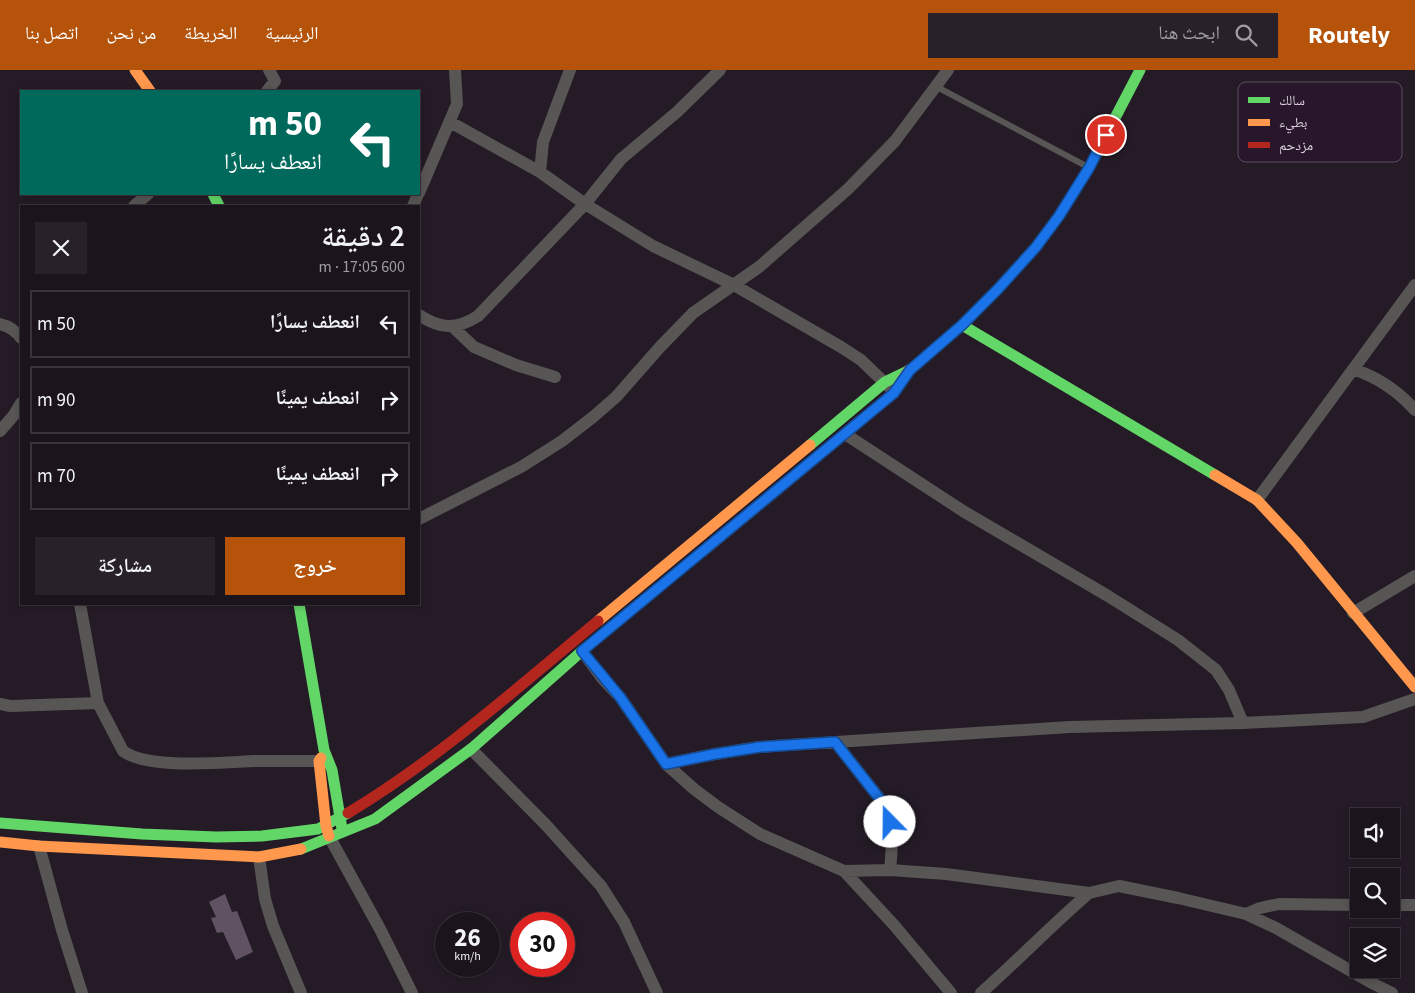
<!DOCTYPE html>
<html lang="ar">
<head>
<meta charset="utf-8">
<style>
  body { margin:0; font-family:"Source Sans 3","Noto Naskh Arabic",sans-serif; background:#282129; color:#f1f3f6; direction:rtl; height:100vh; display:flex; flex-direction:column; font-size:19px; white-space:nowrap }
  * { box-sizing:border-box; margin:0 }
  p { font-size:16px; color:#a09ea3 }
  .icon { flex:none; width:28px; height:28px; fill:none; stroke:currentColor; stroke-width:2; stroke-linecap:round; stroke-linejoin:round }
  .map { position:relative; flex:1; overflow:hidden; direction:ltr }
  .side { position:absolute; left:20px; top:135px; width:400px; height:400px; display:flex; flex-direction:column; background:#1b141c; border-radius:0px; box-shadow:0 2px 8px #0003,0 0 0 1px #39333b; direction:rtl }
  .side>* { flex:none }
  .guide { position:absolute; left:20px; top:20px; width:400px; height:105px; border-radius:0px; box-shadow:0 2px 8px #0003,0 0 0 1px #39333b; direction:rtl; background:#00695c; color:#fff; overflow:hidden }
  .tools { position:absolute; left:1350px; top:738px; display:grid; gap:10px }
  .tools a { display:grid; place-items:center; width:50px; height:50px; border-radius:0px; background:#1b141c; box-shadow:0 2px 8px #0003,0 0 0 1px #39333b; font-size:25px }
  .speed { position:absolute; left:435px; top:842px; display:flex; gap:10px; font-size:25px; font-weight:700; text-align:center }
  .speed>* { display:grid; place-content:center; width:65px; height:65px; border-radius:50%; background:#1b141c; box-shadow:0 2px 8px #0003,0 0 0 1px #39333b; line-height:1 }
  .speed small { font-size:12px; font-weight:400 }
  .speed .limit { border:8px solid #d22; background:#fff; color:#111 }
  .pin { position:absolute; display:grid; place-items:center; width:42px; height:42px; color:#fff; margin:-21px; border:2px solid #fff; border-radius:50%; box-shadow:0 1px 5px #0007 }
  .me { position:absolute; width:55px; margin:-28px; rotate:338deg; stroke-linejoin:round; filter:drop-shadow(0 0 4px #0008) }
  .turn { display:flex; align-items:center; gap:18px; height:105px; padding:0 15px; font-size:22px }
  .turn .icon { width:65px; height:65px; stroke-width:2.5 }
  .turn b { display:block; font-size:35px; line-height:42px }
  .round { display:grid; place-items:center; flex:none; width:52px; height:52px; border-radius:0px; background:#282129 }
  .overview { display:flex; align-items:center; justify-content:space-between; height:85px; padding:0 15px }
  h1 { font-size:30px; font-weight:600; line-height:38px }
  .action { display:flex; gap:10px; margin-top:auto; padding:10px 15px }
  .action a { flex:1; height:58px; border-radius:0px; background:#b45309; color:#fff; font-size:20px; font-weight:600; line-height:58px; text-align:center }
  .action a+a { background:#282129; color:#f1f3f6 }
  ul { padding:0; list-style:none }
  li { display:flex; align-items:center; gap:15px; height:68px; margin:0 10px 8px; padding:0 5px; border:2px solid #39333b; border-radius:0px }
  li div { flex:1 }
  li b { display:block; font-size:19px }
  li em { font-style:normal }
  header { display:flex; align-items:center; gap:30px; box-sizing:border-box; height:70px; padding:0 25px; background:#b45309; color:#fff }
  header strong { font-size:24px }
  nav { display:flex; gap:28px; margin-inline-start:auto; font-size:18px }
  .search { width:350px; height:45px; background:#282129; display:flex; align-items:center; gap:12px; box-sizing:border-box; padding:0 18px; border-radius:0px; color:#a09ea3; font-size:19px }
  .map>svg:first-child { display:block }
  .building { fill:#605262 }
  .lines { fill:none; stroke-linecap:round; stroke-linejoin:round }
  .lane { stroke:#585654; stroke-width:6 }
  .street { stroke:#585654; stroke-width:12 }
  .fast { stroke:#63d668; stroke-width:11 }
  .slow { stroke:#ff974d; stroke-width:11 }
  .jam { stroke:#b3261e; stroke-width:11 }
  .route-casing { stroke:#114b97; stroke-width:12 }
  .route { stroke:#1a73e8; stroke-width:9 }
  .key { fill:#28162b; stroke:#5e4e61; stroke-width:1 }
  .key-label { font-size:14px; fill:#ddd1df }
</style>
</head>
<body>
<header>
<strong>Routely</strong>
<div class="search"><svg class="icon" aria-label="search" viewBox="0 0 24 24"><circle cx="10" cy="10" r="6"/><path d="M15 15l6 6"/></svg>ابحث هنا</div>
<nav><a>الرئيسية</a><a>الخريطة</a><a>من نحن</a><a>اتصل بنا</a></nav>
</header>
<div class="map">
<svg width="1415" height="923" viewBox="0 0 1415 923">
  <rect width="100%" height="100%" fill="#241b26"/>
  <path class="building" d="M225,824L232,842L237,841L253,882L236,890L223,862L217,863L211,848L216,847L209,832Z"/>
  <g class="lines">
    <path class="lane" d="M937,17L1088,97"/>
    <path class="street" d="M267,21L275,11L269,0
      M450,52L540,102L585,134L653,176L734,215L841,277L861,290L889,317
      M540,102L543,72L570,0
      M419,123L457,34L455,0
      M134,136L148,124
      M413,136L418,124
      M419,245C440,259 456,260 478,246L585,134L621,89L677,42L720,0
      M0,254C9,256 16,261 21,268
      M453,257L474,277L516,295L555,307
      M1353,299C1377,307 1398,321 1415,340
      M0,361L14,345L21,333
      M845,364L963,441L1108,526L1178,570L1216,600L1229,620L1243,653
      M1257,430L1415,215
      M419,449L521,397L562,371L593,347L616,327L660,277L693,243L759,197L848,119L895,71L948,0
      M80,534L98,633L123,681C148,700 225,692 257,691C278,691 299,691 319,691
      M1353,543L1415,506
      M582,581L602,608L620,627L666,694L694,719L718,737L760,764L844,801L890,800L946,804L1089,823L1119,816L1178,828L1246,844L1276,858L1372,913L1392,923
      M0,634L10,636L98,633
      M835,672L887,738C894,757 892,780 890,800
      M471,679L546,755L601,816L624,852L657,923
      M666,694L715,684L759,677L1070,657L1243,653L1363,647L1415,629
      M330,768L380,859L412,923
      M39,776L62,860L82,923
      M259,787L265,829L273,856L301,923
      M844,801L894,855L951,923
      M1391,835H1415
      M1246,844L1260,838L1279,834L1359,835
      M981,923C1018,890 1052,855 1089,823"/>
    <path class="fast" d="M213,124L219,136
      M962,255L1215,405
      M810,375L885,312L910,300L962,255L998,219L1036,177L1059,146L1089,98L1140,0
      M299,534L324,680L332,700L342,759
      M0,753L142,764L216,767L262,766L318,759L348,743
      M301,779L375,749L471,679L582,581L657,519"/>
    <path class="slow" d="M135,0L150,21
      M1215,405L1257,430L1297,473L1415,617
      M702,482L894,323L909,300
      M598,551L810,375
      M321,688L319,691L326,756L329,766
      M0,772L39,776L259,787L301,779"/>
    <path class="jam" d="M348,743C438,689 517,618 598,551"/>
  </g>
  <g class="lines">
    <defs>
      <path id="route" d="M890,752L887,738L835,672L760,677L715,684L666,694L620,627L582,581L894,323L910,300L962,255L998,219L1036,177L1059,146L1089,98L1106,65"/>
    </defs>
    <use href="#route" class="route-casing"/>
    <use href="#route" class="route"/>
  </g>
  <rect x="1238" y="12" width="164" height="80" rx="8" class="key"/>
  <rect x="1248" y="27" width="22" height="6" fill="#63d668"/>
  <rect x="1248" y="49" width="22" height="7" fill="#ff974d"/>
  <rect x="1248" y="72" width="22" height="6" fill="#b3261e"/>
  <g class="key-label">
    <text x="1279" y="35">سالك</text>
    <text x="1279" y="57">بطيء</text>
    <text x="1279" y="80">مزدحم</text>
  </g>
</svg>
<div class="tools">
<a><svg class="icon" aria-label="sound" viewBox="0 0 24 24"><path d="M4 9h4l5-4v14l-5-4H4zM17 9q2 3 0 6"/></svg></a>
<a><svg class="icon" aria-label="search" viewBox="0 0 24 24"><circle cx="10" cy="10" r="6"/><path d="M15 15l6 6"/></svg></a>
<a><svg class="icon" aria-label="layers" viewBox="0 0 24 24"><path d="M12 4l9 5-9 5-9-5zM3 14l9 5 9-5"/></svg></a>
</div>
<div class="speed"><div>26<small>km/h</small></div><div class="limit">30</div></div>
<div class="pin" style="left:1106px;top:65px;background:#d93025"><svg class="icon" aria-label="arrive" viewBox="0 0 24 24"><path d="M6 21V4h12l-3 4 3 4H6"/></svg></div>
<svg class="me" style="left:890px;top:752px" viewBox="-20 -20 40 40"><circle r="19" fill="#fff"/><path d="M0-13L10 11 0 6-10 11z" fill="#1a73e8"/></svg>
<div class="guide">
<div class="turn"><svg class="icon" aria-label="left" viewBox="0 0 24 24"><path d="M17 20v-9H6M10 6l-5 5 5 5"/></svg><div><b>50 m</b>انعطف يسارًا</div></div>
</div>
<section class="side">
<div class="overview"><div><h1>2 دقيقة</h1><p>600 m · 17:05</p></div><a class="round"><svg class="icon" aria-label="close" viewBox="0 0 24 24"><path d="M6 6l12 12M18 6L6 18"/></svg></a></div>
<ul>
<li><svg class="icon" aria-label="left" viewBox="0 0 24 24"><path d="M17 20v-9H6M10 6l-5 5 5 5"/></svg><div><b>انعطف يسارًا</b></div><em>50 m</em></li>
<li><svg class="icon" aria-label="right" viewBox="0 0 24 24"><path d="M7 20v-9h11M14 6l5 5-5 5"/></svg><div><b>انعطف يمينًا</b></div><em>90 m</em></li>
<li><svg class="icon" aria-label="right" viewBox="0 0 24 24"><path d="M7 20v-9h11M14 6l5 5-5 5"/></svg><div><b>انعطف يمينًا</b></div><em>70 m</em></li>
</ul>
<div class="action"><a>خروج</a><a>مشاركة</a></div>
</section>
</div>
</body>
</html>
